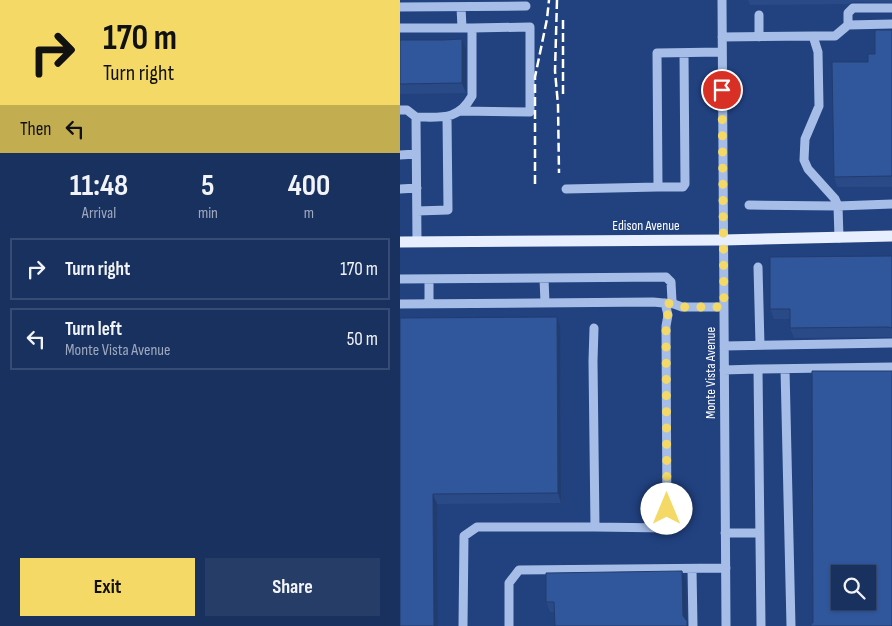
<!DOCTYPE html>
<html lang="en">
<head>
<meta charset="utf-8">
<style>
  body { margin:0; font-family:"Sofia Sans Condensed",sans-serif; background:#263d68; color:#f1f3f6; height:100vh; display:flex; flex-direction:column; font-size:19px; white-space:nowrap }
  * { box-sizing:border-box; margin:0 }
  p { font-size:16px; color:#9fa9bd }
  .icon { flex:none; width:28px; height:28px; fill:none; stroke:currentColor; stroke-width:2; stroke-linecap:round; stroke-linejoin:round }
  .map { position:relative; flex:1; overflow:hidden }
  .panel { display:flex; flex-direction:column; background:#19315f; width:400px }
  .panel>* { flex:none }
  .banner { background:#f4d966; color:#111; overflow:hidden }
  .buttons { position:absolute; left:431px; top:565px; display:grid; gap:10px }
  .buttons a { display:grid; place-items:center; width:45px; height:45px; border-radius:0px; background:#19315f; box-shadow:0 1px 4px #0004,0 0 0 1px #374c74; font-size:25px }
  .pin { position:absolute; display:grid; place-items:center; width:42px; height:42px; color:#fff; margin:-21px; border:2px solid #fff; border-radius:50%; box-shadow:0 1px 5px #0007 }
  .me { position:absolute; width:55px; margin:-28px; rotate:0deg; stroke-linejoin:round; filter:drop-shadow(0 0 4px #0008) }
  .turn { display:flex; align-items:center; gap:18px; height:105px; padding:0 20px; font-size:22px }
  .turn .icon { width:65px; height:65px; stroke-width:2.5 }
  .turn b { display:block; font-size:35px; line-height:42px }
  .then { display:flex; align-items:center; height:48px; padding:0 20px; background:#0003; gap:10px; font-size:19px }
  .eta { display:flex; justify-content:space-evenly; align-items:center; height:85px; text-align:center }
  .eta b { font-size:30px; font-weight:700; line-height:35px }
  .cta { display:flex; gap:10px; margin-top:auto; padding:10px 20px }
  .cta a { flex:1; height:58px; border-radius:0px; background:#f4d966; color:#111; font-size:20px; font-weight:700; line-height:58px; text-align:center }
  .cta a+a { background:#263d68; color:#f1f3f6 }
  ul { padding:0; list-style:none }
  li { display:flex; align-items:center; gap:15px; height:62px; margin:0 10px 8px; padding:0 10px; border:2px solid #374c74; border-radius:0px }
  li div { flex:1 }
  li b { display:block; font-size:19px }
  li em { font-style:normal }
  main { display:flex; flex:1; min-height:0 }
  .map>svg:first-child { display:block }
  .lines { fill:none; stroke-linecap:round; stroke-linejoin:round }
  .minor { stroke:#a5bde7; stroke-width:9 }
  .major { stroke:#e7eefd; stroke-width:11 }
  .rail { stroke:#fff; stroke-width:2.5; stroke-dasharray:9 4; stroke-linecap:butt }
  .wall { fill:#294a86 }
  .shaded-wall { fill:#223c6d }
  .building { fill:#30569c; stroke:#223c6d; fill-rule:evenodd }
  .route { stroke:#f4d966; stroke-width:9; stroke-dasharray:0 16.2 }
  .labels { text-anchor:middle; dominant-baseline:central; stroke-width:5; stroke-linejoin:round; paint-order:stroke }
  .street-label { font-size:14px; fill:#fff; stroke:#21417f }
</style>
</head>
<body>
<main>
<section class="panel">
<div class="banner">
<div class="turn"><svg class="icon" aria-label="right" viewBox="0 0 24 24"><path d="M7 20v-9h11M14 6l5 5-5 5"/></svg><div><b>170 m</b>Turn right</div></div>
<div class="then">Then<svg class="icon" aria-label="left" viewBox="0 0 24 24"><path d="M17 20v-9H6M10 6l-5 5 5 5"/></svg></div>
</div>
<div class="eta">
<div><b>11:48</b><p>Arrival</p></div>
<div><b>5</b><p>min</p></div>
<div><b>400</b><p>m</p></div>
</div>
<ul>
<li><svg class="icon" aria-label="right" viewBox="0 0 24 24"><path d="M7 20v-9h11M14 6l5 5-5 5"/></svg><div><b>Turn right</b></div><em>170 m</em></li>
<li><svg class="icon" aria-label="left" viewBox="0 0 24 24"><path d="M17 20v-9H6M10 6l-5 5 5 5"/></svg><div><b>Turn left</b><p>Monte Vista Avenue</p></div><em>50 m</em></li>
</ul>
<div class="cta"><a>Exit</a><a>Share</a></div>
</section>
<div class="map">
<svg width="492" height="626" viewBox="0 0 492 626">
  <rect width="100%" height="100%" fill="#21417f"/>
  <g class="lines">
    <path class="minor" d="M322,0L326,626
      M0,7L126,6
      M359,15V37
      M448,25V13L453,8H492
      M0,28H62
      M413,36H435L448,25L492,24
      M322,37L413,36L418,52L419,106L405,139L404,160L408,169L435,199L438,206L439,238
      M284,53L285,184L283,187H258L257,53L322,52
      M0,110H7L16,117L17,242
      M60,111L130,112V27L72,28
      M16,117C41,117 58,121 72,96V28H62L61,7
      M0,155L16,154
      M0,189L17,188
      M166,189L258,187
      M349,205L438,206L492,204
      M17,211L48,210L47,117
      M358,267L360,345
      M144,278L145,303
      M0,279L266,277L271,282L272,301L274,304
      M29,279V303
      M0,304L253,302L274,304L282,307H324
      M194,328L193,361L195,527L267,528L266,326L268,315L265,303
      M324,346L492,343
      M385,369L391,626
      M324,370L358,369
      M325,533H360
      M292,569L293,626
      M63,626L64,536L77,527H195
      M109,626V583L119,570L326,568
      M361,626L358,369L492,367"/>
    <path class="major" d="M0,242L323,240L492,236"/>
    <path class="rail" d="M157,0L155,71L158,105L159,173
      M163,20V95
      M135,184V77L147,19L149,0"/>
  </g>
  <path class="wall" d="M348,0H492V3L453,2L448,4L350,5Z
    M492,30V187H437L434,177L468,62L475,54Z
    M62,39L66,49V93L0,94V40H43Z
    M492,256V337L394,338L390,328V319H374L370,309Z
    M0,318L160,327L161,503L37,504L38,626H0Z
    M286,582L287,622L150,612L146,602Z"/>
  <path class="shaded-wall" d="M62,39L66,49V93L62,83Z
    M157,317L160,327L161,503L158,493Z
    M33,494L37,504L38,626H34Z
    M282,571L286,582L287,622L288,626H287L283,616Z"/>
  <path class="building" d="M475,30H492V176L434,177L432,62H468V54H475Z
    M62,39V83L0,84V40H43Z
    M492,256V328L488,327L390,328V309H370V257Z
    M157,317L158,493L33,494L34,626H0V318Z
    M412,371H492V626H411V623H413ZM440,574H468V601H440Z
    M282,571L283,616L287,621V626H155L154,602H146V573Z"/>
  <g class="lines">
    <path class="route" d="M267,509L266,326L268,316L265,303L274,304L282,307H324L322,90"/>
  </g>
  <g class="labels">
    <g class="street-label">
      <text x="246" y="225">Edison Avenue</text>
      <text transform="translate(310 373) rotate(-90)">Monte Vista Avenue</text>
    </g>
  </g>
</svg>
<div class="buttons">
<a><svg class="icon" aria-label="search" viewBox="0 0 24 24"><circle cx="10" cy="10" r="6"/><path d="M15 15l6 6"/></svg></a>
</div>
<div class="pin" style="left:322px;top:90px;background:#d93025"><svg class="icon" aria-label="arrive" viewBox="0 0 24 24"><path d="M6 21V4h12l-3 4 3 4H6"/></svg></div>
<svg class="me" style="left:267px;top:509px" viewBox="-20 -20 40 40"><circle r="19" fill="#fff"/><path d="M0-13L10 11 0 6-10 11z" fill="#f4d966"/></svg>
</div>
</main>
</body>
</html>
